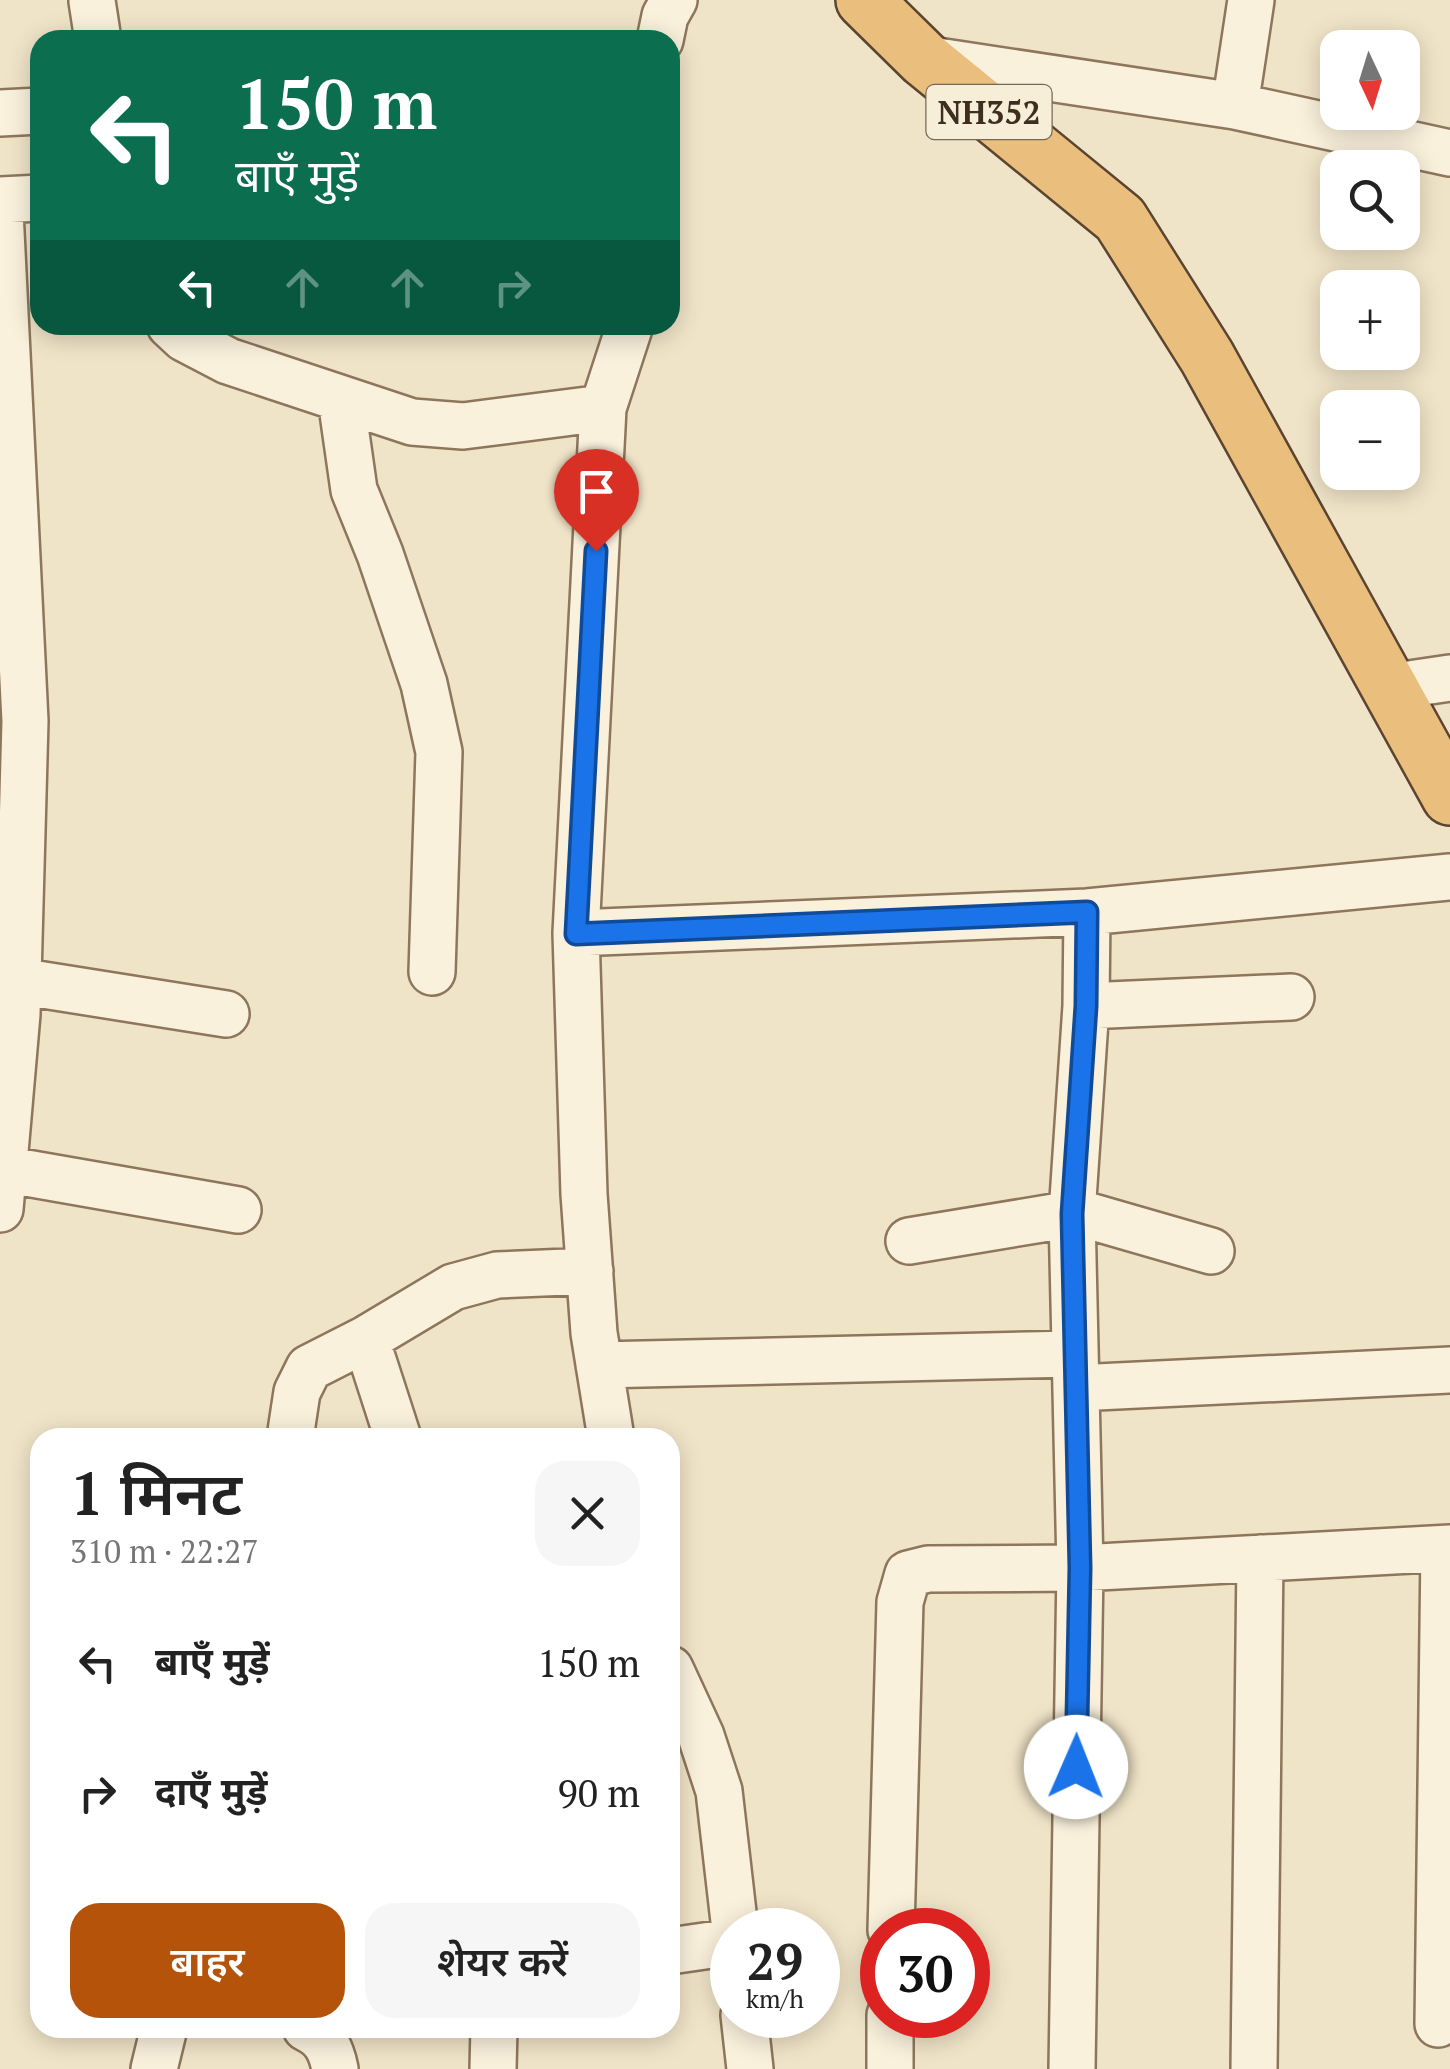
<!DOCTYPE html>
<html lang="hi">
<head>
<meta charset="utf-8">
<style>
  body { margin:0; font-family:"PT Serif","Noto Sans Devanagari",serif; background:#f6f6f6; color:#222; height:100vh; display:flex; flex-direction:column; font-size:38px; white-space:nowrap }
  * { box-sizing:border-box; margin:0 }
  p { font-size:32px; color:#767676 }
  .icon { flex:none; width:55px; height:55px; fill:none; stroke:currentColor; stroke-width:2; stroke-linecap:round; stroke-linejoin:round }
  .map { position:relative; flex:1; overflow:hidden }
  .panel { position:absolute; left:30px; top:1428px; width:650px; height:610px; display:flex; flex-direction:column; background:#fff; border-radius:30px; box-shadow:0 5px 25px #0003 }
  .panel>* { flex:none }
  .hud { position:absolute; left:30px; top:30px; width:650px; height:305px; border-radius:30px; box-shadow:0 5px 25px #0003; background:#0b6e4f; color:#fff; overflow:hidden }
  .needle { width:65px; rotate:176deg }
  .controls { position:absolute; left:1320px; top:30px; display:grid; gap:20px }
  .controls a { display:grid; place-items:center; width:100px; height:100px; border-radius:20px; background:#fff; box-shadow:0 5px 25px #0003; font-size:50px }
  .speed { position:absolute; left:710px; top:1908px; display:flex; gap:20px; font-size:50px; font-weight:700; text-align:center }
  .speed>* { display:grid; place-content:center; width:130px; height:130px; border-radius:50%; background:#fff; box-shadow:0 5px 25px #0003; line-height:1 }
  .speed small { font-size:25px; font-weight:400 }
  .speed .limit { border:15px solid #d22; background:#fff; color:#111 }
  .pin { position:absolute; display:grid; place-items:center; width:85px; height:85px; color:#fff; margin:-102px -42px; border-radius:50% 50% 50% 0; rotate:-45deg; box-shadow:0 0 10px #0007 }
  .pin .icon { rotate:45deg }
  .me { position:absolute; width:110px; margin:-55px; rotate:1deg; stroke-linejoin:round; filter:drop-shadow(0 0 8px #0008) }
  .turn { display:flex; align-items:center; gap:35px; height:210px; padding:0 40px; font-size:45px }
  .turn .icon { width:130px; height:130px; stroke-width:2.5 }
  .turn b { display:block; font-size:70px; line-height:85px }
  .lanes { display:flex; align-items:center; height:95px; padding:0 40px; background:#0003; justify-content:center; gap:50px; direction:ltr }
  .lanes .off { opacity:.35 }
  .round { display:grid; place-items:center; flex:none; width:105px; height:105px; border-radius:30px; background:#f6f6f6 }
  .headline { display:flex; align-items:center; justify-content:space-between; height:170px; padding:0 40px }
  h1 { font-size:60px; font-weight:600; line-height:75px }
  .action { display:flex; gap:20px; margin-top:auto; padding:20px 40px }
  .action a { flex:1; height:115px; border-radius:30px; background:#b45309; color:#fff; font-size:40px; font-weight:600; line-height:115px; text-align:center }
  .action a+a { background:#f6f6f6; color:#222 }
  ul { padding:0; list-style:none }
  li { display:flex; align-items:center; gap:30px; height:130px; padding:0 40px }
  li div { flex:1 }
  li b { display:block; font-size:38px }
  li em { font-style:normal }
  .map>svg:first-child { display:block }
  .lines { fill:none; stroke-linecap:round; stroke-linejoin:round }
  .minor-casing { stroke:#8d765c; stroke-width:50 }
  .trunk-casing { stroke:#5b4430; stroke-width:60 }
  .minor { stroke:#faf1dc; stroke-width:45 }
  .trunk { stroke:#eabe7c; stroke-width:55 }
  .route-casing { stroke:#114b97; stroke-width:25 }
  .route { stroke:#1a73e8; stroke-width:18 }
  .labels { text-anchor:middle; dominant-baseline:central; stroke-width:10; stroke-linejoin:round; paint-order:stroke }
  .shield { fill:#f7eed8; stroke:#756857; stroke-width:2.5 }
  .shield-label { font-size:32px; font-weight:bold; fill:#3d2e20 }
</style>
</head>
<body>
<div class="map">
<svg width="1450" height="2069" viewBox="0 0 1450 2069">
  <rect width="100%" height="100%" fill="#f0e4c8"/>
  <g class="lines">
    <defs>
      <path id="minor" d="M92,1L98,40
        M660,40L665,16L674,0
        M924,59L1235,106L1450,153
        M1235,106L1251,0
        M0,113L40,111
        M0,200L40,198
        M0,211L25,721L17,1014L0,1209
        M170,325L184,338L228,361L412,422L463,426L603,408
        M341,399L354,490L380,554L424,684L439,752L432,972
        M1389,687L1450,678
        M576,933L1087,912L1450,877
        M18,981L226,1014
        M1086,1006L1291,997
        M3,1169L238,1210
        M909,1241L1072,1214L1093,1217L1211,1251
        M366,1339L398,1438
        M599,1365L1074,1354
        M1076,1388L1450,1370
        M290,1438L297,1392L309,1368L366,1339L453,1287L497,1275L590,1271
        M611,1438L594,1333L584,1194L576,933L603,408L630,325
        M670,1669L701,1736L719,1791L735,1930
        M891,1930L900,1602L908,1574L928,1569L1080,1568L1450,1548
        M670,1951L732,1942
        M744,2015L750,2069
        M1438,2024L1444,1549
        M306,2028C325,2037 331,2049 335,2069
        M154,2069L164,2028
        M493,2069L494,2028
        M890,2069V2015
        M1072,2069L1080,1568L1072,1214L1086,1006L1087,912
        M1254,2069L1260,1558"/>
      <path id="trunk" d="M864,0L924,59L1120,219L1207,357L1450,797"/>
    </defs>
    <use href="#minor" class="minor-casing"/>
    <use href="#trunk" class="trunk-casing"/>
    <use href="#minor" class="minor"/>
    <use href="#trunk" class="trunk"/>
  </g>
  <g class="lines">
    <defs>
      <path id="route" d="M596,551L576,934L1087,912L1086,1006L1072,1214L1080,1568L1076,1767"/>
    </defs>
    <use href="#route" class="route-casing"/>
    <use href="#route" class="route"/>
  </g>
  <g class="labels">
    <rect class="shield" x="926.5" y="85" width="125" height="54" rx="8"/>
    <g class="shield-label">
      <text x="989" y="112">NH352</text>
    </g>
  </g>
</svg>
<div class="controls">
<a><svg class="needle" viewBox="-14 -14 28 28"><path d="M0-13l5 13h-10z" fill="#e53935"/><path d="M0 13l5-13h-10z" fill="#767676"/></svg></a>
<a><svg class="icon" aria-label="search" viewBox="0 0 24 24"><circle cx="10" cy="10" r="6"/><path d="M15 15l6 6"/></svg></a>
<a>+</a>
<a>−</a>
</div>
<div class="speed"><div>29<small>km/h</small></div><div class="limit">30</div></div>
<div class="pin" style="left:596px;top:551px;background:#d93025"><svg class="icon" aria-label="arrive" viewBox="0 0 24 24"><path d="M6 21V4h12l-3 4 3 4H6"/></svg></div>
<svg class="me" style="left:1076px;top:1767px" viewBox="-20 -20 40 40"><circle r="19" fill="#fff"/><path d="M0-13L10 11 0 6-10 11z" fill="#1a73e8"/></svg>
<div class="hud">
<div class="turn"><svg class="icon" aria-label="left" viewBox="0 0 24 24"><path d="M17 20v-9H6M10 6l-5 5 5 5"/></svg><div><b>150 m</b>बाएँ मुड़ें</div></div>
<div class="lanes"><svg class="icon" aria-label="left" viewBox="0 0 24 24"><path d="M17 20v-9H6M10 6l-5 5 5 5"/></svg><svg class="icon off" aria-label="ahead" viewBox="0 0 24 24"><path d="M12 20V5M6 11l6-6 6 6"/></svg><svg class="icon off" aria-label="ahead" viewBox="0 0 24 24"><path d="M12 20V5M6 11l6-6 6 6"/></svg><svg class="icon off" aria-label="right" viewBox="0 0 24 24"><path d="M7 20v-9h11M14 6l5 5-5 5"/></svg></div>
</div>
<section class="panel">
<div class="headline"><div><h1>1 मिनट</h1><p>310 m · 22:27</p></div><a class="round"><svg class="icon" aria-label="close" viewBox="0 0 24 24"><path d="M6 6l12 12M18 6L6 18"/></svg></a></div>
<ul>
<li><svg class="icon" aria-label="left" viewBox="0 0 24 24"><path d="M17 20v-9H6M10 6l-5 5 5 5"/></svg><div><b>बाएँ मुड़ें</b></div><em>150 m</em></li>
<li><svg class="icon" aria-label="right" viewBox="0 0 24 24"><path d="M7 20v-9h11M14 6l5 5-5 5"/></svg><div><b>दाएँ मुड़ें</b></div><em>90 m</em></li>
</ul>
<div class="action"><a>बाहर</a><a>शेयर करें</a></div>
</section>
</div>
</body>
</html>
